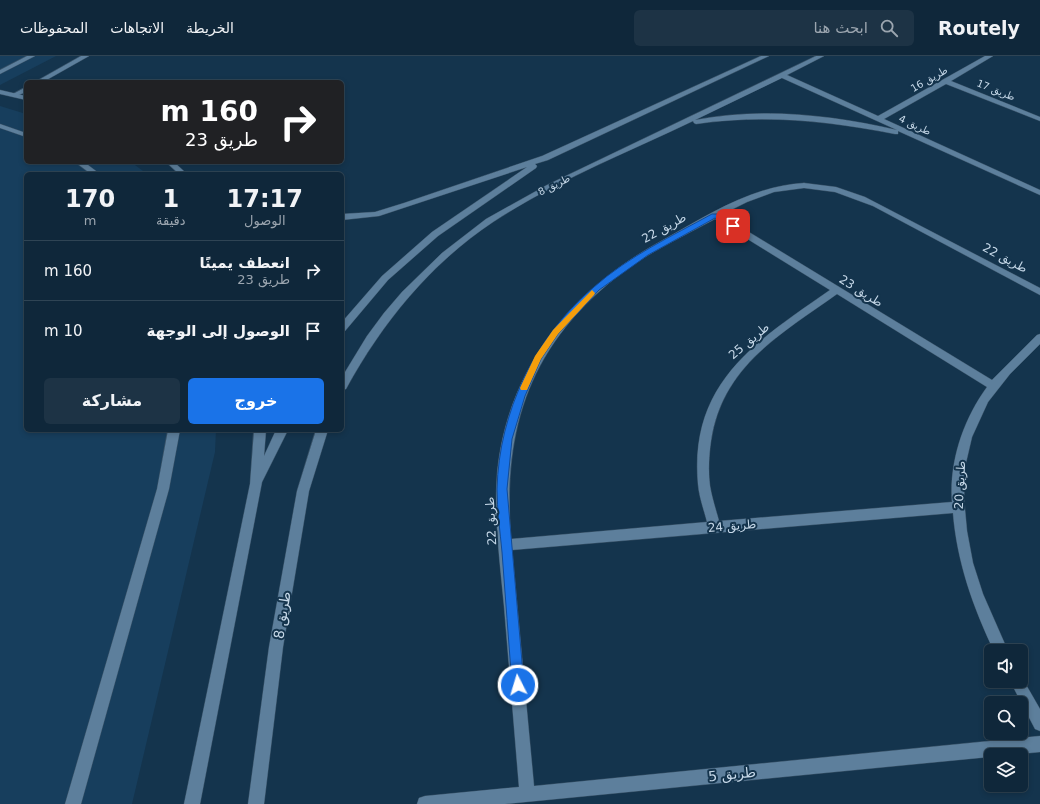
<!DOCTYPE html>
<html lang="ar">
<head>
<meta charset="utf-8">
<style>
  body { margin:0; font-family:"DejaVu Sans","Noto Naskh Arabic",sans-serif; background:#1d3345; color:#f1f3f6; direction:rtl; height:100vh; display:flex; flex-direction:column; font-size:15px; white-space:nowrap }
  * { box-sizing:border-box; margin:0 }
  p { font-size:13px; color:#9ba5af }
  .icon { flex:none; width:22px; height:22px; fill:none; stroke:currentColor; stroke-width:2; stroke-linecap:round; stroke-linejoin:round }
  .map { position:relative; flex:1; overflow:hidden; direction:ltr }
  .drawer { position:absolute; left:24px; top:116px; width:320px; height:260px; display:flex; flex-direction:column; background:#0f273a; border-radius:6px; box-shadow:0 2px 6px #0003,0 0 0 1px #2f4454; direction:rtl }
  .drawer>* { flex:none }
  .hud { position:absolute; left:24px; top:24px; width:320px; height:84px; border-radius:6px; box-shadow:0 2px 6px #0003,0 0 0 1px #2f4454; direction:rtl; background:#202124; color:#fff; overflow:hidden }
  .fabs { position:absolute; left:984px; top:588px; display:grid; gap:8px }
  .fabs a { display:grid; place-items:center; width:44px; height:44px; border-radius:6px; background:#0f273a; box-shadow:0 2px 6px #0003,0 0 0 1px #2f4454; font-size:20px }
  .pin { position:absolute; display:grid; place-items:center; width:34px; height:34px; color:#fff; margin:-17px; border-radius:8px; box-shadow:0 2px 6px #0006 }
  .me { position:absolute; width:44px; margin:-22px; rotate:355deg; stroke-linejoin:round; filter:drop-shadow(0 0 3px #0008) }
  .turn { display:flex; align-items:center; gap:14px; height:84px; padding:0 20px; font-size:18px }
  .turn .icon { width:52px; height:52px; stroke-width:2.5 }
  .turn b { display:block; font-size:28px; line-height:34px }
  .eta { display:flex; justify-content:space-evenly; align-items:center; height:68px; text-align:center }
  .eta b { font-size:24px; font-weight:700; line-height:28px }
  .action { display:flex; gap:8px; margin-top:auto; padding:8px 20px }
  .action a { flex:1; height:46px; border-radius:6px; background:#1a73e8; color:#fff; font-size:16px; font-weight:700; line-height:46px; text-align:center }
  .action a+a { background:#1d3345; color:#f1f3f6 }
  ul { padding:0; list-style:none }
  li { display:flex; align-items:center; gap:12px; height:60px; padding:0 20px; border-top:1px solid #2f4454 }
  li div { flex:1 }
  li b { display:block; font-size:15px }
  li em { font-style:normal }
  header { display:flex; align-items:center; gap:24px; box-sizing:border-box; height:56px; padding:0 20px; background:#0f273a; border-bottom:1px solid #2f4454 }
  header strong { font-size:19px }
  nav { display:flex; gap:22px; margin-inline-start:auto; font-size:14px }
  .search { width:280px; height:36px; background:#1d3345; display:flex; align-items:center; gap:10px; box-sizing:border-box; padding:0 14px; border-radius:6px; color:#9ba5af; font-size:15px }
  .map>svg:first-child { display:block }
  .built { fill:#173e5d }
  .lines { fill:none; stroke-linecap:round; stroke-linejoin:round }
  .service-casing { stroke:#375065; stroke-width:1 }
  .minor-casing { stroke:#375065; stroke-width:1 }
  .service { fill:#5d7f9c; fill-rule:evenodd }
  .minor { fill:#5d7f9c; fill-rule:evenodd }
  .route { fill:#1a73e8; stroke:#114b97 }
  .slow { fill:#f59e0b }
  .labels { text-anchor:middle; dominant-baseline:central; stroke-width:4; stroke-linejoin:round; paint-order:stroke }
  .far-street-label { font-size:10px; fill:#c6d8e8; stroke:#14344d }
  .street-label { font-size:12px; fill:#c6d8e8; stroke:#14344d }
  .near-street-label { font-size:14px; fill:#c6d8e8; stroke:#14344d }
</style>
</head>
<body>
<header>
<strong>Routely</strong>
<div class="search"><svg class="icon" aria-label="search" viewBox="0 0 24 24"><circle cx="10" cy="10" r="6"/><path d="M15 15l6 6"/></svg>ابحث هنا</div>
<nav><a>الخريطة</a><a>الاتجاهات</a><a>المحفوظات</a></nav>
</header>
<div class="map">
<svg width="1040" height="748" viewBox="0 0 1040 748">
  <rect width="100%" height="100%" fill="#14344d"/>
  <path class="built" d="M0,0H56L0,29Z
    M0,50L26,58V106H131L147,118H26V374H216L215,396L132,748H0Z"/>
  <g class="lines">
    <defs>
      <path id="service" d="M27,0H35L0,18V14Z
        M81,0H89L43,26H35Z
        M26,31V36L14,41L11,39Z"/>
      <path id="minor" d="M761,0H769L548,104L535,108L537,110L536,112L438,180L388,224L345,275L342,277V266L382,220L432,176L527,111L379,160L342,164V158L375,156L404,147L542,100Z
        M816,0H824L787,19L878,60L985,0H993L951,25L1040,61V65L946,28L884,63L1040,134V139L898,75V78H895C828,65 764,58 696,68L694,67L693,65C626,97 555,125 493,166C430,208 382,267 346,333L342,334V321L367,280L384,257L402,236L442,197L486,163L547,129ZM782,22L897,74C832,59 761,51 695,64Z
        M0,34L26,40V44L0,38Z
        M0,68L26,77V81L0,72Z
        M75,106H84L100,118H91Z
        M166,106H174L187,118H179Z
        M804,127L836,131L865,141L1040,232V239L873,150L835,136L804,132L774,136L747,146L721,159L992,324L1037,279L1040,278V288L1010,318L988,346L972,381L965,411L964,443L967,475L973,507L983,538L1008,595H994C973,551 957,506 953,457L512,494L534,730L1040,680V696L505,748H417L419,742L425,740L519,731C514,671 509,610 504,550C500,507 494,463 497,419C506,314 572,233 663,184C708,159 752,130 804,127ZM715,163L830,234C757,285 689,326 698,428C699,441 704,454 707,466L511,483C502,370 531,286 623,216C651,195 684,180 715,163ZM837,238L987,331C963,364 949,406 952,446L719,465C716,454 712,442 710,430C708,415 709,399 711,385C722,310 781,278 837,238Z
        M168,374H180L169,433L81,748H65L157,433Z
        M254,374H266L264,400L276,374H288L262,426L200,748H184L250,428Z
        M316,374H328L309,435L283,591L264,748H248L269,591L297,435Z
        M1021,620L1040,653V675L1035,673L1010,625H1021Z"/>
    </defs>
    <use href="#service" class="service-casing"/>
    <use href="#minor" class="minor-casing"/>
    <use href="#service" class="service"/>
    <use href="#minor" class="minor"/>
  </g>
  <path class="route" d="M712,158H717L737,170L731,172L715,162L648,199L599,234L558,278L541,303L525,340L512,383L507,433L524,629L522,633L518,635L514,633L512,629C509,585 505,540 502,496C500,475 497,453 497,433C499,356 535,281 594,231C629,200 672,180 712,158Z"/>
  <path class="slow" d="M592,234L595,237L594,239L558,278L541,303L527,334H521L520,332L535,300L553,274Z"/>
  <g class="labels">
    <g class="far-street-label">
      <text transform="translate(929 23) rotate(-30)">طريق 16</text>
      <text transform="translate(996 34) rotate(22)">طريق 17</text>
      <text transform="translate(915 69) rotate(25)">طريق 4</text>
      <text transform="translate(554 129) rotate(-27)">طريق 8</text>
    </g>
    <g class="street-label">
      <text transform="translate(664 172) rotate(-29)">طريق 22</text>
      <text transform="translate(1005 202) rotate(28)">طريق 22</text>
      <text transform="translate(861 235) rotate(32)">طريق 23</text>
      <text transform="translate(749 285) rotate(-40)">طريق 25</text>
      <text transform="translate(960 429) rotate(-87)">طريق 20</text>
      <text transform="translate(491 465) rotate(-93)">طريق 22</text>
      <text transform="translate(732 470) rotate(-5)">طريق 24</text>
    </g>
    <g class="near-street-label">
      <text transform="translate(282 559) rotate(-81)">طريق 8</text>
      <text transform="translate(732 718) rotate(-6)">طريق 5</text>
    </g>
  </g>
</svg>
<div class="fabs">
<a><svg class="icon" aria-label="sound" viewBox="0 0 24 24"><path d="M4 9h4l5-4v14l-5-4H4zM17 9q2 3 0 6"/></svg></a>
<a><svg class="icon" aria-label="search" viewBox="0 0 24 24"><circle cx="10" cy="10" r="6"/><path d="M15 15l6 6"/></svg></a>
<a><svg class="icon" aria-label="layers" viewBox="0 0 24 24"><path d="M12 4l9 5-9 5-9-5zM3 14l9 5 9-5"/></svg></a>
</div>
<div class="pin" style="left:733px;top:170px;background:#d93025"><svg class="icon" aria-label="arrive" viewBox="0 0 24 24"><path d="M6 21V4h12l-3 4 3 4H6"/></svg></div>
<svg class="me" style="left:518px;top:629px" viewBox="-20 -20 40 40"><circle r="17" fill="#1a73e8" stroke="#fff" stroke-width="3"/><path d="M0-11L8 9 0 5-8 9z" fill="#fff"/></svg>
<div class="hud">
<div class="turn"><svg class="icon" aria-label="right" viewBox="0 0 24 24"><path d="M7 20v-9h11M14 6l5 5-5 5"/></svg><div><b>160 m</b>طريق 23</div></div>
</div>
<section class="drawer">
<div class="eta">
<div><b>17:17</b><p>الوصول</p></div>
<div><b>1</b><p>دقيقة</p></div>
<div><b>170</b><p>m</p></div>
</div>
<ul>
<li><svg class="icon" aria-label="right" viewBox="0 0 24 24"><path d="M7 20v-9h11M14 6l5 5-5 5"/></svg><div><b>انعطف يمينًا</b><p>طريق 23</p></div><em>160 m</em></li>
<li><svg class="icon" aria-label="arrive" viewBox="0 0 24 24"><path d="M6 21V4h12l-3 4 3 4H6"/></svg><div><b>الوصول إلى الوجهة</b></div><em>10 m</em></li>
</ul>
<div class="action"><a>خروج</a><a>مشاركة</a></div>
</section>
</div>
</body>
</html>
